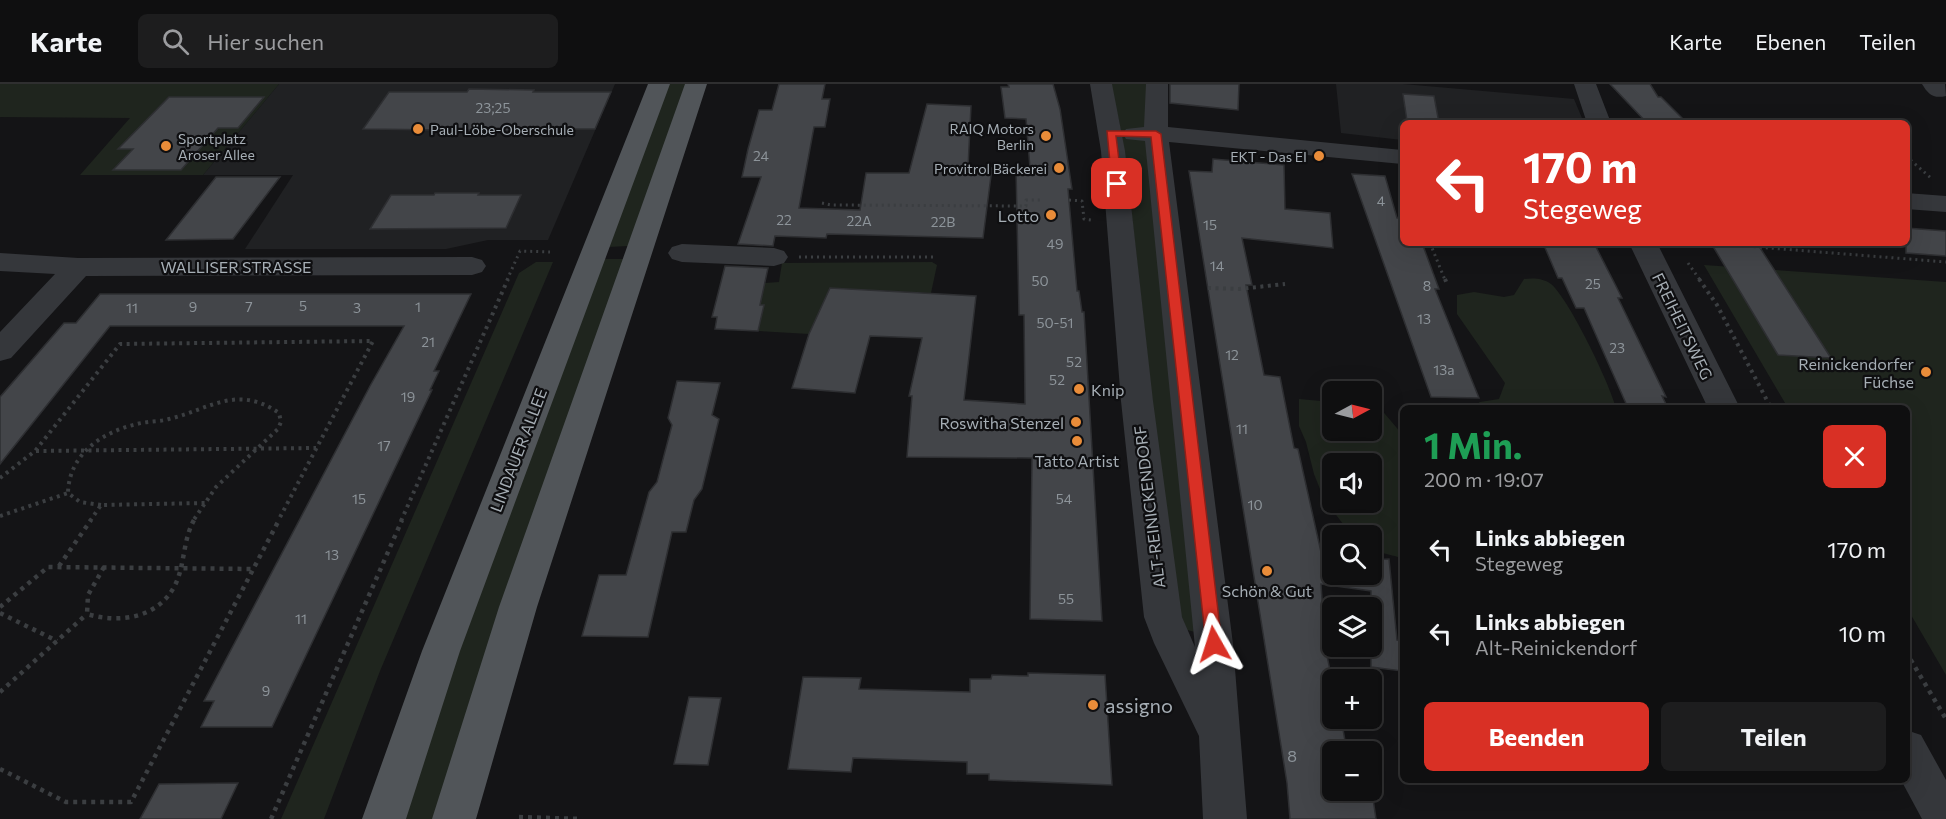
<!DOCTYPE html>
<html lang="de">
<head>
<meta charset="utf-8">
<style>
  body { margin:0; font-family:Commissioner,sans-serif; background:#1d1d1e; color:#f1f3f6; height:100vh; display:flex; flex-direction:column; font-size:22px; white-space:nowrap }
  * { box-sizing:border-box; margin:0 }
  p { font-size:20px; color:#9b9c9f }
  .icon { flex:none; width:33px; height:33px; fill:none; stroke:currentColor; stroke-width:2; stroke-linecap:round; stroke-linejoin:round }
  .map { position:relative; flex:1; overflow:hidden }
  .drawer { position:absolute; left:1400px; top:321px; width:510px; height:378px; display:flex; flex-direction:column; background:#0f0f10; border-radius:9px; box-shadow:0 6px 24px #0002,0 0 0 2px #2f2f30 }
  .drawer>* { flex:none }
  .banner { position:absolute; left:1400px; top:36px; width:510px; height:126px; border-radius:9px; box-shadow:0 6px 24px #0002,0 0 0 2px #2f2f30; background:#d93025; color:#fff; overflow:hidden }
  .needle { width:39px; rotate:83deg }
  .buttons { position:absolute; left:1322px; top:297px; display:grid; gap:12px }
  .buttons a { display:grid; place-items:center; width:60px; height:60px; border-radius:9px; background:#0f0f10; box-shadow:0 6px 24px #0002,0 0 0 2px #2f2f30; font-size:30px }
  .pin { position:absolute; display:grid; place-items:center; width:51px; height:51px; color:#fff; margin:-26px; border-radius:12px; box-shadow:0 3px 9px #0006 }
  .me { position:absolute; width:66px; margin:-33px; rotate:354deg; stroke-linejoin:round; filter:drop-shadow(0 0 4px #0008) }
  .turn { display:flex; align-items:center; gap:21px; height:126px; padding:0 24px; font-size:27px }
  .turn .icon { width:78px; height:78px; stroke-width:2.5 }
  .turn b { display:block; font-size:42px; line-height:51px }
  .round { display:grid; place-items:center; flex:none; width:63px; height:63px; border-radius:9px; background:#1d1d1e }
  .headline { display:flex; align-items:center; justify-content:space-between; height:102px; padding:0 24px }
  h1 { font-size:36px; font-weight:700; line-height:45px; color:#1e9e55 }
  .primary-button { display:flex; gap:12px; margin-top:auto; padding:12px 24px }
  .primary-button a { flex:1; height:69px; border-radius:9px; background:#d93025; color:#fff; font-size:24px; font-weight:700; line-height:69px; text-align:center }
  .primary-button a+a { background:#1d1d1e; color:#f1f3f6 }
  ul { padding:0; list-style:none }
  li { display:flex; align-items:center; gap:18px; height:84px; padding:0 24px }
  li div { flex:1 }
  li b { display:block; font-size:22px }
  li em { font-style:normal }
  header { display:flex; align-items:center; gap:36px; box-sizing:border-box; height:84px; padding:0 30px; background:#0f0f10; border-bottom:2px solid #2f2f30 }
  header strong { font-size:28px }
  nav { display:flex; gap:33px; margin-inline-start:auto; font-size:21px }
  .search { width:420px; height:54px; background:#1d1d1e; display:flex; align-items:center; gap:15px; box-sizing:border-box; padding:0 21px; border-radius:9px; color:#9b9c9f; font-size:22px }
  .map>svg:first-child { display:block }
  .built { fill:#202123 }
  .green { fill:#1f251e; fill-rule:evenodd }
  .building { fill:#434549; stroke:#2e2f32; stroke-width:1.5 }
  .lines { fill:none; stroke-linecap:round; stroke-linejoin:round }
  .path-far2 { stroke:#3b3e41; stroke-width:3; stroke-dasharray:2 4; stroke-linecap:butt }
  .path-far1 { stroke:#3b3e41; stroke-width:4; stroke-dasharray:3 4.5; stroke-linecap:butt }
  .path { stroke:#3b3e41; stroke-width:4.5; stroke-dasharray:4 5; stroke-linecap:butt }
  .minor { fill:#35373b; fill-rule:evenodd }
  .major { fill:#515559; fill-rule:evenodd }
  .route { fill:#d93025; stroke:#8d1f18; stroke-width:1.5 }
  .poi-dot { fill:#e98c39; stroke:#0f0f11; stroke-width:2 }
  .labels { text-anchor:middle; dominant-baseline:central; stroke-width:4.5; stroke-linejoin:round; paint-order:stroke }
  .number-label { font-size:14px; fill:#8d949a }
  .far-poi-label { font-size:14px; fill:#a6aeb5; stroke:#0f0f11; text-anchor:end }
  .poi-label { font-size:16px; fill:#a6aeb5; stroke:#0f0f11; text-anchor:end }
  .street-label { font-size:16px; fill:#a6aeb5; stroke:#0f0f11 }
  .near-number-label { font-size:16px; fill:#8d949a }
  .near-poi-label { font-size:20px; fill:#a6aeb5; stroke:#0f0f11; text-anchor:start }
</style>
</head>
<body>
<header>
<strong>Karte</strong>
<div class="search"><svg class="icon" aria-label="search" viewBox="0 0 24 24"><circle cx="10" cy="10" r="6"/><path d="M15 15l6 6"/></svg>Hier suchen</div>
<nav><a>Karte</a><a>Ebenen</a><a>Teilen</a></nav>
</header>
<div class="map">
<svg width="1946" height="735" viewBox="0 0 1946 735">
  <rect width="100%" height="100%" fill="#141416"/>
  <path class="built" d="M279,0H615L548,156H488L446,165H245L293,91H203Z
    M1336,0H1403L1574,15L1584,39H1402V56L1341,49Z"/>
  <path class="green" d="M0,0H279L203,91H80L130,34L0,33Z
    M669,0H686L628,162L608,163Z
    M1110,0H1148L1195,548L1187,546L1179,526L1173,502L1126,79L1119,37Z
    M604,175H624L436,735H402L460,562Z
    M536,178H553L380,587L324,735H281L519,189Z
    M932,178L937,181L931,209L830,204L809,250L758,247L764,221H753L762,210L765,199L779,198L782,179Z
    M1704,181L1946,198V591L1907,524L1906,324H1788Z
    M1524,195C1533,194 1543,194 1551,200C1569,215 1610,300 1616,324H1470L1480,318L1499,315L1505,299L1457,230V211L1474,208L1504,213L1514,211Z
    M1299,315L1332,318V346H1371V322L1379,323L1402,350V474L1371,466V452L1355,451L1343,440L1324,415L1314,390L1306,358L1299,342ZM1332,380H1371V418H1332Z"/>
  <path class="building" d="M779,0H825L822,15H830L825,43H814L799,124L860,126L866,89H909L927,20L971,22L968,84H992L983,154L827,150L826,154L775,152L773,162L738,160L761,93H742L748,65L759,26H772Z
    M1008,0H1053L1060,25L1072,105H1068L1077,207H1079L1082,228H1084L1102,537L1030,535L1032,374L907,373L912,312H909L922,254L870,252L855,309L792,304L809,250L830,204L976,212L964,316L1025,320L1024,231H1019L1016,84H1030L1026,35L1005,34L1001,3H1009Z
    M1170,0H1239L1238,26L1170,19Z
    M1610,0H1650L1658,13H1661L1687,39H1647Z
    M469,5L534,6L533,8H611L595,45H543L542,47L363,45L389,8H467Z
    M1403,10L1434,12L1439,39L1407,37Z
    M169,13H264L238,44H218L181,86H113L133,65H118Z
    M1213,75L1284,81L1285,125L1330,129L1333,164L1242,154L1252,201H1246L1264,291L1280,293L1294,364L1298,365L1323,477L1332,478V490H1371V476L1389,475L1397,556L1402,557V587L1371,583V507L1321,500L1325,562L1332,596V634H1341L1347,668H1332V706L1372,708L1376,735H1290L1287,699L1189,87L1212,88Z
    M1352,90L1385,92L1397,134H1402V159H1422L1439,205H1435L1479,314L1431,313Z
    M216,93H280L233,155L166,156Z
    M435,109H479L478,111H521L506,144L370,145L391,111H434Z
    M1906,144L1946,147V172L1906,169Z
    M1543,159H1594L1622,214H1618L1666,313L1662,312L1668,324H1628L1584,224H1576L1562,194H1558Z
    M1711,159H1757L1831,274L1778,271Z
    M725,182L768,184L760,221H764L758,247L715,245L717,233H712Z
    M100,210H471L434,287H439L430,306H432L272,643H201L214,617H204L370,302L404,242H110L0,380V313L64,239H76Z
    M677,297L720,299L712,331L719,335L702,405L694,416L686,448H672L648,553L582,552L599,491H626L649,408L657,398L672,341L668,334Z
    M1028,589L1105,591L1112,701L989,696V690H967V678L853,674L851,688L788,685L803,593L861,594L859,605L970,608V595H991L992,591L1028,592Z
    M689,613L721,614L708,681L674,680Z
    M238,699L221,735H140L159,700Z"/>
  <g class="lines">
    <path class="path-far2" d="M1906,72L1932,95
      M1400,95L1402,119
      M1069,116L1082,117L1084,135L1091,136
      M822,119L831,121L1026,122V116H1040
      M1430,159L1445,196
      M1706,159L1946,178
      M799,173H935
      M1688,179L1700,196
      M507,196L520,167L550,168"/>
    <path class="path-far1" d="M1445,195L1447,200
      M1699,195L1717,221L1771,324
      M1208,204L1239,205L1285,200
      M36,367L316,364
      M0,394L35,367L120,260L373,257L278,437
      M101,421L80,418L68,409C69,370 102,348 137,340C148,337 159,338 169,335C210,325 237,300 279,329L281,338L278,345L216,403L193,437
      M0,432L68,409
      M90,437L101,421L205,419
      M401,437L508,195"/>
    <path class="path" d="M59,482L91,436
      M104,483L88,511L87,530C120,540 160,534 176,499C185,479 183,456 194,436
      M0,523L48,483L254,485
      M0,529L57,557
      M1906,568L1946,635
      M0,608L87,530
      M0,685L66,718H131L279,436
      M519,733L582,735
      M271,735L402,436"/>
    <path class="minor" d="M1090,0H1112L1125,67L1153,317L1182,533L1195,563L1145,57L1126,55L1123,50L1126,45L1144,43L1146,0H1168V43L1402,66V80L1169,58L1233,560L1247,735H1203L1199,652L1154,559L1144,533L1121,317L1101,67Z
      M1574,0H1596L1611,39H1587Z
      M1922,0H1945L1946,12C1933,15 1928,10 1922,0Z
      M1906,109L1946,112V128L1906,125Z
      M1629,159H1657L1740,324H1708Z
      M682,160L774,164L784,167L788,173L784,179L774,182L682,178L672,175L668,169L672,163Z
      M0,169L78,174L472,173L482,176L486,182L482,188L472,191L86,192L11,274L0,277V248L55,190L0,187Z
      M1906,646L1921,651L1946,696V735H1922L1901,696H1906Z"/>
    <path class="major" d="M648,0H670L460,567L406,735H362L422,567Z
      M685,0H707L537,523L476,735H432L499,523Z"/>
  </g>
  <path class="route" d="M1107,47H1156L1161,50L1222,560L1220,564L1214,566L1209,564L1206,560L1151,53L1116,52L1122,100L1117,103L1112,100Z"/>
  <g class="poi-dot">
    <circle cx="418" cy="45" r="6"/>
    <circle cx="1046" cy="52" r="6"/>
    <circle cx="166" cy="62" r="6"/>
    <circle cx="1319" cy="72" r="6"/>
    <circle cx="1059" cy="84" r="6"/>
    <circle cx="1051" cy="131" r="6"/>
    <circle cx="1926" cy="288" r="6"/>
    <circle cx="1079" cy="305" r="6"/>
    <circle cx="1076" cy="338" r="6"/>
    <circle cx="1077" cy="357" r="6"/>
    <circle cx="1267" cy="487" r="6"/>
    <circle cx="1093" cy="621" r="6"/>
  </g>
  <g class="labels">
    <g class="number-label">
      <text x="493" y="23">23;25</text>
      <text x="761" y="71">24</text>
      <text x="1381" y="116">4</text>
      <text x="784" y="135">22</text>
      <text x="859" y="136">22A</text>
      <text x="943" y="137">22B</text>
      <text x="1210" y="140">15</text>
      <text x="1055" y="159">49</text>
      <text x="1217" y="181">14</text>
      <text x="1040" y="196">50</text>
      <text x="1593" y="199">25</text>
      <text x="1427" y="201">8</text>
      <text x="303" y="221">5</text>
      <text x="193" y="222">9</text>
      <text x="249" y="222">7</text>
      <text x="418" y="222">1</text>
      <text x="132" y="223">11</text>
      <text x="357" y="223">3</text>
      <text x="1424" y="234">13</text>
      <text x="1055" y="238">50-51</text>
      <text x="428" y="257">21</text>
      <text x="1617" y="263">23</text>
      <text x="1232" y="270">12</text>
      <text x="1074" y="277">52</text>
      <text x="1444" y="285">13a</text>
      <text x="1057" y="295">52</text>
      <text x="408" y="312">19</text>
      <text x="1242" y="344">11</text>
      <text x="384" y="361">17</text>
      <text x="359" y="414">15</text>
      <text x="1064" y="414">54</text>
      <text x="1255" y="420">10</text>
      <text x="332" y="470">13</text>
      <text x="1066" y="514">55</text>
      <text x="301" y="534">11</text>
      <text x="266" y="606">9</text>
    </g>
    <g class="far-poi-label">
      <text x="1034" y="44">RAIQ Motors<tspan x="1034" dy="16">Berlin</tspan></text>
      <text x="430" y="45" text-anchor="start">Paul-Löbe-Oberschule</text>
      <text x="178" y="54" text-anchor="start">Sportplatz<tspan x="178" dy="16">Aroser Allee</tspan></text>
      <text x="1307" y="72">EKT - Das EI</text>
      <text x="1047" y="84">Provitrol Bäckerei</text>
    </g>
    <g class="poi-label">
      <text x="1039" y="131">Lotto</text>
      <text x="1914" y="279">Reinickendorfer<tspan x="1914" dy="18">Füchse</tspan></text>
      <text x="1091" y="305" text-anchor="start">Knip</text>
      <text x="1064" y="338">Roswitha Stenzel</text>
      <text x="1077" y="376" text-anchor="middle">Tatto Artist</text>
      <text x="1267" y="506" text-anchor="middle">Schön &amp; Gut</text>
    </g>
    <g class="street-label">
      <text x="236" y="182">WALLISER STRASSE</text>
      <text transform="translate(1683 242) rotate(64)">FREIHEITSWEG</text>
      <text transform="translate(518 366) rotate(-69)">LINDAUER ALLEE</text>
      <text transform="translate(1149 423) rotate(-97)">ALT-REINICKENDORF</text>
    </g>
    <g class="near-number-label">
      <text x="1292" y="671">8</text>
    </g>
    <g class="near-poi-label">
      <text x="1105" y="621">assigno</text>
    </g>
  </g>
</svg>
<div class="buttons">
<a><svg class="needle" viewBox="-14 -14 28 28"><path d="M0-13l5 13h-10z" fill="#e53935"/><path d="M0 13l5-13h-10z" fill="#9b9c9f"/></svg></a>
<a><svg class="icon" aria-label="sound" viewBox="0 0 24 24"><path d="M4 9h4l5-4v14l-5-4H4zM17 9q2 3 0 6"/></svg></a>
<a><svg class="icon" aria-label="search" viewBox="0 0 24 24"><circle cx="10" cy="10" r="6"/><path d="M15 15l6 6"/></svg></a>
<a><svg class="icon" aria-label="layers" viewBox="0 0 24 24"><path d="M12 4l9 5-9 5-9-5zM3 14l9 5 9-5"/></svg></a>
<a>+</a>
<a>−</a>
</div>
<div class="pin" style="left:1117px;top:100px;background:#d93025"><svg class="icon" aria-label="arrive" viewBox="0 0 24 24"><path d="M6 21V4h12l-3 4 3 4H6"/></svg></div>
<svg class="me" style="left:1214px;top:560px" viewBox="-20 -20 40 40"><path d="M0-17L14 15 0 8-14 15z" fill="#d93025" stroke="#fff" stroke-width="4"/></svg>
<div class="banner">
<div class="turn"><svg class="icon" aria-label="left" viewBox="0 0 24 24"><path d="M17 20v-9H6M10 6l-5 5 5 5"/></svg><div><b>170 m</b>Stegeweg</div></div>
</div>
<section class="drawer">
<div class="headline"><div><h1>1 Min.</h1><p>200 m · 19:07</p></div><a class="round" style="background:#d93025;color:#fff"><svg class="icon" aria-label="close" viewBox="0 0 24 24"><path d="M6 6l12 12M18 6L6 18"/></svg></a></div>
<ul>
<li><svg class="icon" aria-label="left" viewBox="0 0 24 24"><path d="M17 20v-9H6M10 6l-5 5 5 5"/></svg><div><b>Links abbiegen</b><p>Stegeweg</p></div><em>170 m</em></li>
<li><svg class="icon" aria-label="left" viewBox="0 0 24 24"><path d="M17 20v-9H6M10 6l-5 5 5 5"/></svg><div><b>Links abbiegen</b><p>Alt-Reinickendorf</p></div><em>10 m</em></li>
</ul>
<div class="primary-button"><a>Beenden</a><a>Teilen</a></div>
</section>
</div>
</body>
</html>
